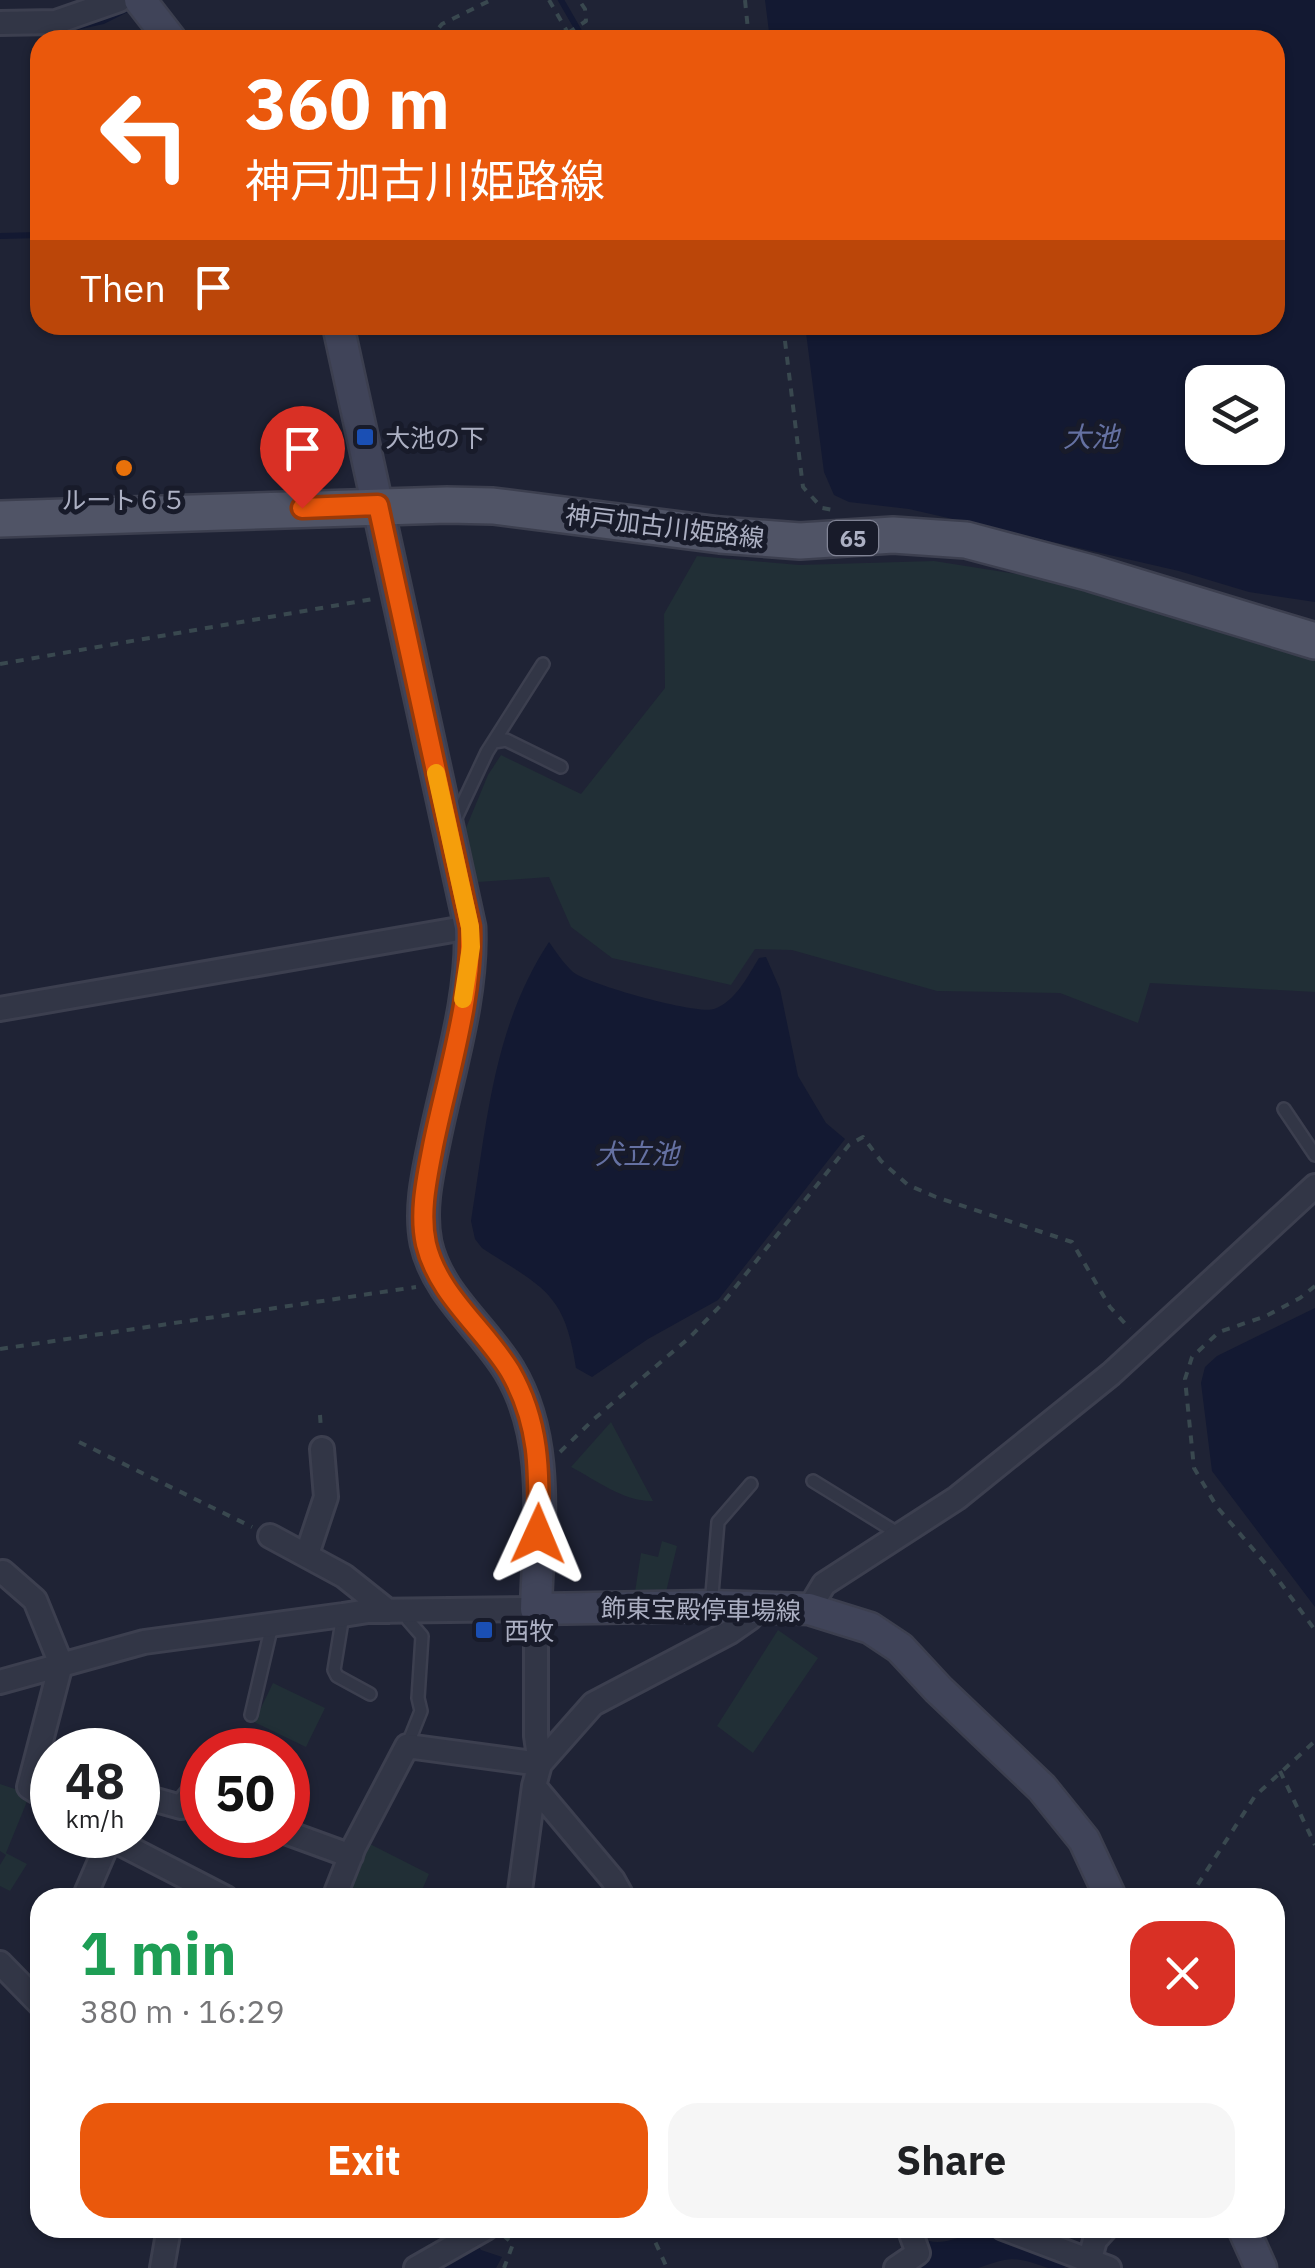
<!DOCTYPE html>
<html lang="en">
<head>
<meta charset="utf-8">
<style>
  body { margin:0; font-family:"IBM Plex Sans","Noto Sans JP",sans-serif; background:#f6f6f6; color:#202124; height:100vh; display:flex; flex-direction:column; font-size:38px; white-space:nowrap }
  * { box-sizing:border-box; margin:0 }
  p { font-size:32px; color:#757577 }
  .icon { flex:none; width:55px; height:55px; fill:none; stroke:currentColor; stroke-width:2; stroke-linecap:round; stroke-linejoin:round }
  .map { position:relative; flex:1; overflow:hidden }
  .sheet { position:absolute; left:30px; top:1888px; width:1255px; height:350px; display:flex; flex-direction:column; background:#fff; border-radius:30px; box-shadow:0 2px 8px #0004 }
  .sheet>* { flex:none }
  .banner { position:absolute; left:30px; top:30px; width:1255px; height:305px; border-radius:30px; box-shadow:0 2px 8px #0004; background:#ea580c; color:#fff; overflow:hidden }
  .buttons { position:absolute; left:1185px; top:365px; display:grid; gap:20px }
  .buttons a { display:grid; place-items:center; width:100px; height:100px; border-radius:20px; background:#fff; box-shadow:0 2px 8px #0004; font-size:50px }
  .speed { position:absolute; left:30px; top:1728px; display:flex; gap:20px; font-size:50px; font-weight:700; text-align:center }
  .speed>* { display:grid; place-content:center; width:130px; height:130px; border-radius:50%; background:#fff; box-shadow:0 2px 8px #0004; line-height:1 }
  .speed small { font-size:25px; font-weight:400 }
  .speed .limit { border:15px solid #d22; background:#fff; color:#111 }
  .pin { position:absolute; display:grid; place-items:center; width:85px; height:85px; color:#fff; margin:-102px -42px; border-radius:50% 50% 50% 0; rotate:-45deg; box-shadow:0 0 10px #0007 }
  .pin .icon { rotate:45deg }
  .me { position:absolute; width:110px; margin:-55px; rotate:1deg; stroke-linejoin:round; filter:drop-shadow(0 0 8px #0008) }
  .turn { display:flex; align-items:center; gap:35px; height:210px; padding:0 50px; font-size:45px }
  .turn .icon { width:130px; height:130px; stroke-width:2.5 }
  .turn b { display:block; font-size:70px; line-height:85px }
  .then { display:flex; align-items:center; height:95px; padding:0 50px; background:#0003; gap:20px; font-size:38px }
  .round { display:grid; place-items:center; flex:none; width:105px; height:105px; border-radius:30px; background:#f6f6f6 }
  .summary { display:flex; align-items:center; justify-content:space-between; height:170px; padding:0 50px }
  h1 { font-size:60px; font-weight:700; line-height:75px; color:#1e9e55 }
  .button { display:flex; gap:20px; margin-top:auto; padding:20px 50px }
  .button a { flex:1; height:115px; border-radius:30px; background:#ea580c; color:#fff; font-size:40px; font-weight:700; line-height:115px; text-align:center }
  .button a+a { background:#f6f6f6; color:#202124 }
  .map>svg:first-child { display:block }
  .green { fill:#212f36 }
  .water { fill:#131932; fill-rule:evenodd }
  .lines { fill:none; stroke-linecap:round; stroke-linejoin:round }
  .stream { stroke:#131932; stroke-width:6 }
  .river { stroke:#131932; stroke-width:35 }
  .lane-casing { stroke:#3c3f4f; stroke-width:16 }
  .street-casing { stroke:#3c3f4f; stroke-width:28 }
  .secondary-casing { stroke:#3c3f4f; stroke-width:35 }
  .primary-casing { stroke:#3c3f4f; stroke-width:40 }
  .path { stroke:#39484f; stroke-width:4; stroke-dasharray:8 8; stroke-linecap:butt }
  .lane { stroke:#323646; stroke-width:11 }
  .street { stroke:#323646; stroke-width:22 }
  .secondary { stroke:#404459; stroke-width:30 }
  .primary { stroke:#505466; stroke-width:35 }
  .route-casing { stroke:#983908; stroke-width:25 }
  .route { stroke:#ea580c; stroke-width:18 }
  .slow { stroke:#f59e0b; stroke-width:18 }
  .transit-dot { fill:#1a4fb4; stroke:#181b2a; stroke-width:4 }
  .food-dot { fill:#e8710a; stroke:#181b2a; stroke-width:4 }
  .labels { text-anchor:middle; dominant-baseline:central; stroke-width:10; stroke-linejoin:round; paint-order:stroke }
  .shield { fill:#181b2a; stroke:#808395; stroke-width:2.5 }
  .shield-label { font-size:22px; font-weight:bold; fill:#acb0c3 }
  .poi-label { font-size:25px; fill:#acb0c3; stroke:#181b2a; text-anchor:start }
  .street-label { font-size:25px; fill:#acb0c3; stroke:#181b2a }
  .water-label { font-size:28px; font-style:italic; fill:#6571a2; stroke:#181b2a }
</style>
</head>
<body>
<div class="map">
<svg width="1315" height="2268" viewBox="0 0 1315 2268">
  <rect width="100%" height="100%" fill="#1f2335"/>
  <path class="green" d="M697,556L799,565L934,561L1042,578L1243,632L1315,659V992L1150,983L1138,1023L1060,993L937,991L792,950L755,949L731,985L612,958L571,927L549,877L478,882L461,840L488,775L501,755L581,794L665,688L664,614Z
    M611,1422L653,1501C624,1502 596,1480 571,1467Z
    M662,1541L677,1546L666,1592H635L641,1553L658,1557Z
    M778,1630L818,1658L753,1753L717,1726Z
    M273,1683L325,1708L306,1747L254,1722Z
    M0,1784L30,1794L6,1853L27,1864L10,1891L0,1886V1865L6,1855L0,1851Z
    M364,1841L429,1874L419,1897H358L340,1888Z"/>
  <path class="water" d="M765,0H1315V602L1249,592L1179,571L909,509L849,502L834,495L824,472L805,325H1275V40H770ZM1202,382H1268V448H1202Z
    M549,942C556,952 564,964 573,972C587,984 697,1015 714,1009C735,1002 748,976 759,958L766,957L780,989L798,1076L826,1123L845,1139L718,1300L648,1339L592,1377L576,1368C565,1292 542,1287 482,1248L475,1239L471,1221C487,1123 493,1027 549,942Z
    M1315,1308V1607L1212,1471L1201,1383L1205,1367L1217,1356Z
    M475,2242L481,2250L502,2257L496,2268H429Z"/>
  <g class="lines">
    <path class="stream" d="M561,0L584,40
      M63,30L103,21L131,7
      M0,236L40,235"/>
    <path class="river" d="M910,2268L925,2258C953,2265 979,2245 1006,2242C1023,2240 1040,2247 1056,2252"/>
    <defs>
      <path id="lane" d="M494,742L506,740L561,767
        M454,822L487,752L543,664
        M1284,1109L1315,1155
        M813,1481L899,1534
        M711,1606L718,1522L751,1484
        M407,1611L408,1620L422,1636L418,1698L421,1711L407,1746
        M343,1615L334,1670L337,1676L370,1694
        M251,1715L272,1625"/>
      <path id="street" d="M0,23L56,22L119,0
        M0,1009L470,927
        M270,1536L344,1576L388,1611
        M307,1554L326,1497L322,1449
        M3,1572L35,1600L61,1664L29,1787L52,1801
        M809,1609L824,1584L957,1498L1111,1374L1315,1186
        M0,1682L144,1642L343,1615L368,1611L536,1609V1736L540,1764L534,1786L613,1880L623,1898
        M138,1795L181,1807L202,1782
        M288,1833L351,1856
        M104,1835L226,1898
        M84,1898L110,1838
        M334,1898L354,1847L407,1746L540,1764L593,1704L730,1632L750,1618L758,1608
        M519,1898L534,1786
        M0,1963L40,2004
        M1003,2228L1109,2268
        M1090,2259L1095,2240L1106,2228
        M162,2268L169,2228
        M416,2268L486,2228
        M896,2268L918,2253L909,2228"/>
      <path id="secondary" d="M140,0L171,40
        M338,325L470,927C473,997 449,1070 435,1138C428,1172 419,1208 426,1243C437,1294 483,1327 509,1370C552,1441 538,1529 536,1609L711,1606L809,1609L870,1628L900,1648L938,1689L1042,1788L1084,1840L1111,1898
        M1243,2228L1261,2268"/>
      <path id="primary" d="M0,519L447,505L493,506L720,535L800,541L893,535L966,540L1091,573L1315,641"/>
    </defs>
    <use href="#lane" class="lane-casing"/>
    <use href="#street" class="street-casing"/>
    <use href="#secondary" class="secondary-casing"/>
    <use href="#primary" class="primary-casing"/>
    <path class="path" d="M549,0L572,40
      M745,0L749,40
      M568,33L586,21L585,9L579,0
      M429,40L442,24L491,0
      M783,325L803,487L822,508L833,510
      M0,664L373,599
      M1315,1286L1300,1298L1266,1316L1219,1332L1192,1357L1185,1379L1194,1468L1217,1507L1271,1570L1315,1630
      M0,1349L416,1287
      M320,1415L321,1430
      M79,1442L252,1527
      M560,1452L594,1419L689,1338L722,1304L849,1145L863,1137L881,1161L908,1185L936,1197L1072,1242L1110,1307L1130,1329
      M1280,1771L1315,1845
      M1189,1898L1255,1796L1315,1741
      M649,2228L667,2268
      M503,2235L513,2244L504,2268"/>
    <use href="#lane" class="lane"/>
    <use href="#street" class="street"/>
    <use href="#secondary" class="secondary"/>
    <use href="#primary" class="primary"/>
  </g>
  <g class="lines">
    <defs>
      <path id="route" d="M302,508L378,505L470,927C473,997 447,1077 433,1146C427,1178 419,1212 426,1244C438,1295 484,1328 510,1371C541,1425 539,1474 538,1534"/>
    </defs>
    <use href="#route" class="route-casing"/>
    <use href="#route" class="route"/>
    <path class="slow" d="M436,773L470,927L471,947L463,999"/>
  </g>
  <g class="transit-dot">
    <rect x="355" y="427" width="20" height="20" rx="5"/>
    <rect x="474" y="1620" width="20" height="20" rx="5"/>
  </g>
  <circle class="food-dot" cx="124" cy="468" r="10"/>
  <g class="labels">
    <rect class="shield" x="828" y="521" width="50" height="34" rx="8"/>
    <g class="shield-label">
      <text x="853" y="538">65</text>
    </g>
    <g class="poi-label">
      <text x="385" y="437">大池の下</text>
      <text x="124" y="499" text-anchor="middle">ルート６５</text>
      <text x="504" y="1630">西牧</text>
    </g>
    <g class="street-label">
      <text transform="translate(665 526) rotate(7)">神戸加古川姫路線</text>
      <text transform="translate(701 1609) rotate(1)">飾東宝殿停車場線</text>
    </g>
    <g class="water-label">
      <text x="1091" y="436">大池</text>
      <text x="637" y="1153">犬立池</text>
    </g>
  </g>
</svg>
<div class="buttons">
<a><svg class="icon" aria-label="layers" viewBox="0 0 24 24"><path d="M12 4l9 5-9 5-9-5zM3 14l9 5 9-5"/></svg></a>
</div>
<div class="speed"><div>48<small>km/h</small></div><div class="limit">50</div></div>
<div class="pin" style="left:302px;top:508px;background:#d93025"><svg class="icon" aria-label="arrive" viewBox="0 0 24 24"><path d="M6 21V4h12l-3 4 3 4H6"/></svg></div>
<svg class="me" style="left:538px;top:1534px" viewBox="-20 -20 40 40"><path d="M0-17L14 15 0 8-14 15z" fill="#ea580c" stroke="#fff" stroke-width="4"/></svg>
<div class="banner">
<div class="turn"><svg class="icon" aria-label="left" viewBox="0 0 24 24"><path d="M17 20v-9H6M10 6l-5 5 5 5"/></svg><div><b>360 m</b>神戸加古川姫路線</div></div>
<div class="then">Then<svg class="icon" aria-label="arrive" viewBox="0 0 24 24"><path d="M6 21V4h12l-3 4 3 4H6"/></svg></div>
</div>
<section class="sheet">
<div class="summary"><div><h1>1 min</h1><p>380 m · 16:29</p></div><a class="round" style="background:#d93025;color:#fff"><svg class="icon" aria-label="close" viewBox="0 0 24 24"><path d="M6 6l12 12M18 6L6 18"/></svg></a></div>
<div class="button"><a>Exit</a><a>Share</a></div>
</section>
</div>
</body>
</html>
